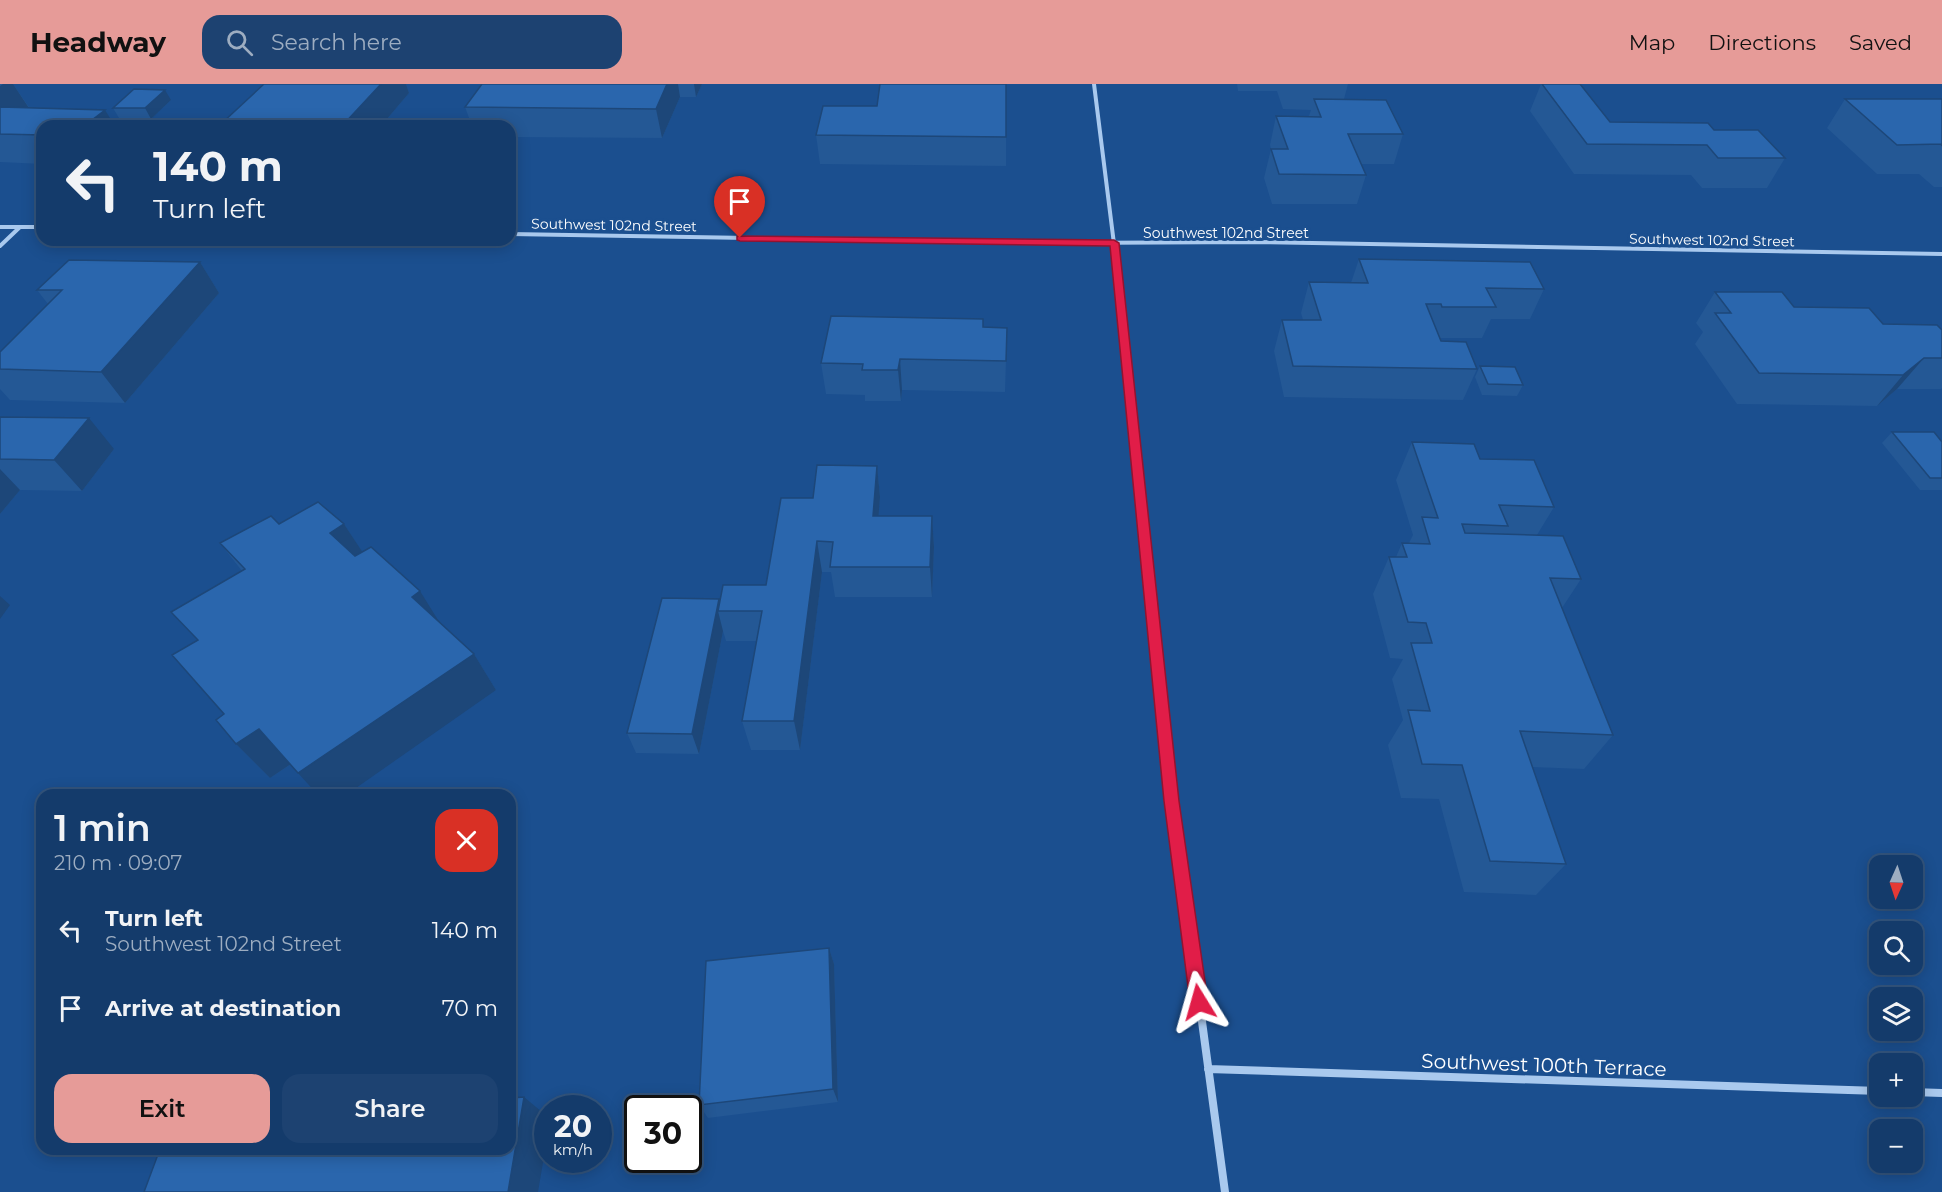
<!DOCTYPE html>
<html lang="en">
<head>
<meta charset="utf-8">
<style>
  body { margin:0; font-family:Montserrat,sans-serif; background:#1d4271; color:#f1f3f6; height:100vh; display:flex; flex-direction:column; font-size:22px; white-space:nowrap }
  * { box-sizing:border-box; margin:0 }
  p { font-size:20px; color:#9dadc1 }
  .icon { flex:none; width:33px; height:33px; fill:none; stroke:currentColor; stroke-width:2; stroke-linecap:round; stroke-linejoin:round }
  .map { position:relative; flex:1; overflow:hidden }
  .sheet { position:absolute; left:36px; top:705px; width:480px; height:366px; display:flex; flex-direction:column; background:#143b6b; border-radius:18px; box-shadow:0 3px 15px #0003,0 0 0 2px #33557e }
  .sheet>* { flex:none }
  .hud { position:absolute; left:36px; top:36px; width:480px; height:126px; border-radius:18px; box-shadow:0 3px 15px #0003,0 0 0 2px #33557e; background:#143b6b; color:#f1f3f6; overflow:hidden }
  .needle { width:39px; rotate:183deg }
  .tools { position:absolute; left:1869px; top:771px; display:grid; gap:12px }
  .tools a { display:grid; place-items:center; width:54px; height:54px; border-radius:12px; background:#143b6b; box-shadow:0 3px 15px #0003,0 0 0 2px #33557e; font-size:30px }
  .speed { position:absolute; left:534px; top:1011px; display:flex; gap:12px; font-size:30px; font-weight:700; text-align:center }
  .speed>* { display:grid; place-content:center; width:78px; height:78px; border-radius:50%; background:#143b6b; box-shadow:0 3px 15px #0003,0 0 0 2px #33557e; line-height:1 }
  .speed small { font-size:15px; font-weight:400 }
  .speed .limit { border:3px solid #111; border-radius:9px; background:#fff; color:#111 }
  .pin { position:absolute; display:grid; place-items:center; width:51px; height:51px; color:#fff; margin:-62px -26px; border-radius:50% 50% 50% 0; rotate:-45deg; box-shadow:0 0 6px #0007 }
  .pin .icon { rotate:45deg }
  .me { position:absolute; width:66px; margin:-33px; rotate:352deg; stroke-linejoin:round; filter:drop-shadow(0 0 4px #0008) }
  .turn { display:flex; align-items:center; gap:21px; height:126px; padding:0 18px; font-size:27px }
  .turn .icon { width:78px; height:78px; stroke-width:2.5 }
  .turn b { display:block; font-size:42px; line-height:51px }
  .round { display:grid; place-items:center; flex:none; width:63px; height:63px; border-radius:18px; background:#1d4271 }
  .headline { display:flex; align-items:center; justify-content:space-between; height:102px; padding:0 18px }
  h1 { font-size:36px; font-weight:600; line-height:45px }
  .primary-button { display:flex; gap:12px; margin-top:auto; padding:12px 18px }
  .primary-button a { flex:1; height:69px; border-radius:18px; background:#e69b98; color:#111; font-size:24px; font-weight:600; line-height:69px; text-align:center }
  .primary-button a+a { background:#1d4271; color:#f1f3f6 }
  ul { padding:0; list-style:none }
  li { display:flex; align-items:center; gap:18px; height:78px; padding:0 18px }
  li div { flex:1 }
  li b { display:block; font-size:22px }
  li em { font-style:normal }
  header { display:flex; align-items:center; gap:36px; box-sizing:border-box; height:84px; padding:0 30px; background:#e69b98; color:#111 }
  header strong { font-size:28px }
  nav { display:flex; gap:33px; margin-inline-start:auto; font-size:21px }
  .search { width:420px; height:54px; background:#1d4271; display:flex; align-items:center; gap:15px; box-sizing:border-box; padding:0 21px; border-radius:18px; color:#9dadc1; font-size:22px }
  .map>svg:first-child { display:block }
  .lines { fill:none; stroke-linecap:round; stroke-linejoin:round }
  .street-far3 { stroke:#a9c9ee; stroke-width:4 }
  .street-far2 { stroke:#a9c9ee; stroke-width:4.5 }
  .street-far1 { stroke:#a9c9ee; stroke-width:6 }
  .street { stroke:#a9c9ee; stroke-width:8 }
  .wall { fill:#245895 }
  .shaded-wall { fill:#1d4779 }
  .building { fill:#2a66ad; stroke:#1d4779; stroke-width:1.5 }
  .route { fill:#e11d48; stroke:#92132f; stroke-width:1.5 }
  .labels { text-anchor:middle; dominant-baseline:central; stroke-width:6; stroke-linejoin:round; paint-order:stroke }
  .far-street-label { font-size:14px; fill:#fff; stroke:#1b4f8f }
  .near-street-label { font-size:20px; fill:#fff; stroke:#1b4f8f }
</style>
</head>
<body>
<header>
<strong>Headway</strong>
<div class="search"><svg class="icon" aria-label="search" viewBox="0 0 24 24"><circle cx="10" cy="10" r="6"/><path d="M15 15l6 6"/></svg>Search here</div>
<nav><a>Map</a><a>Directions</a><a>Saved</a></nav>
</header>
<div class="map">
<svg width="1942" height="1108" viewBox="0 0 1942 1108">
  <rect width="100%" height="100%" fill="#1b4f8f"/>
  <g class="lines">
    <path class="street-far3" d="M1094,0L1118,192
      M0,143H42
      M510,150L1062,159L1255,158L1942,170
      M0,162L20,143"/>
    <path class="street-far2" d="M1118,190L1143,431"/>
    <path class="street-far1" d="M1143,429L1174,732"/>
    <path class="street" d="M1174,730L1225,1108
      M1208,985L1880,1007
      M1912,1008L1942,1009"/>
  </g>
  <path class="wall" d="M0,0H13L42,42V80L0,78Z
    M264,0H406L409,9L381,42H222L221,40Z
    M482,0H702L696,13H680L662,54L510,53V42H472L465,23Z
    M1237,0H1348L1344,15L1403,50L1394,80H1361L1366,91L1357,120H1272L1264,94L1271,65L1270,61L1276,32H1309L1311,26L1283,25L1277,7H1238Z
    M1541,0H1580L1610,38L1714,46L1785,74L1767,104H1702L1691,91L1574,90L1530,27Z
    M1845,15H1942V103H1934L1919,90H1877L1827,44Z
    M171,16L151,35L119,34L113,24Z
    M816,51L1006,53V82L820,80Z
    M1359,175L1544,205L1530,235H1491L1482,254H1440L1441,257L1477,285L1463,316L1284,313L1274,267L1282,236H1303L1301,229L1309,198L1351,199Z
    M200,178L219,209L125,319L10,316L0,305V268L48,220L37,206Z
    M1715,208L1883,240L1942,246V304L1941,305H1897L1877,322L1737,320L1695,260L1703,248L1696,239Z
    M983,243L1007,244L1005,308L902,306L901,317H865V311L826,310L821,279Z
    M1480,282L1523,301L1517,312L1482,311L1475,293Z
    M0,333L114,365L82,407L20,406L0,430Z
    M1892,348L1942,358V406H1920L1882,359Z
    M1412,358L1480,375L1554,423L1537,451L1581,495L1562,524L1613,651L1584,685L1532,683L1566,780L1536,811L1464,808L1439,715L1401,714L1388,661L1403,636L1392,595L1403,575L1390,574L1373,510L1389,473H1396L1402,459H1409L1413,451L1396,396Z
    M877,382L880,413L878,432H932L934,463L932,513H835L831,488H822L800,666H751L742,637L756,557H726L723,547L699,670L636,669L627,649L719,515L766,501L813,414Z
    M279,440H344L362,468L474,570L496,606L290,681L270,694L236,660L197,556L242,487L220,459Z
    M829,864L834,880L838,1018L708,1034L699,1021Z"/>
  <path class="shaded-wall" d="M3,0H13L29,24L0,45V2Z
    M381,0H406L409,9L381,42H342Z
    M667,0H678L680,13L662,54L656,25Z
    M694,0H702L696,13Z
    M165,6L171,16L151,35L145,24Z
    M105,26L115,42H84Z
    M200,178L219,209L125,319L101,288Z
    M1924,274L1897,305L1877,322L1903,291Z
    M900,275L902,306L901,317L898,286Z
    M89,334L114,365L82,407L54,376Z
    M877,382L880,413L876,463L873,432Z
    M0,385L20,406L0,430Z
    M932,432L934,463L932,513L930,483Z
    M344,440L369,478L355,487L330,449Z
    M817,457L822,488L800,666L794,637Z
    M420,507L443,544L412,513Z
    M0,512L10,521L0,535Z
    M719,515L718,527L723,547L699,670L692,650Z
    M474,570L496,606L346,711H318L298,689Z
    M259,645L291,680L270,694L236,660Z
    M510,844L516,852L510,883Z
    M829,864L834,880L838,1018L833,1005Z
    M524,1013L548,1033V1049L538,1108H508Z"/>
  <path class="building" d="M264,0H381L342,42H289L221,40Z
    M482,0H667L656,25L465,23Z
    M880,0H1006V53L816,51L823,22H877Z
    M1542,0H1580L1610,38L1708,39L1714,46H1758L1785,74H1718L1707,61L1587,60Z
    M134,5L165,6L145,24H113Z
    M1314,15L1386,16L1403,50H1348L1366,91L1279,90L1271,65H1288L1276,32L1321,33Z
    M1845,15H1942V62L1941,60L1897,61Z
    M0,23L105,26L84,42H42V51L0,50Z
    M1359,175L1530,178L1544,205L1486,204L1496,223H1442L1441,220H1426L1441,257L1466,258L1477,285L1293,282L1282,236H1321L1309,198L1368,199Z
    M69,176L200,178L101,288L0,285V268L62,206H37Z
    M1715,208H1782L1794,223L1869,224L1883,240L1937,241L1942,246V274H1924L1903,291L1759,289L1715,229H1731Z
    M831,232L983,235V243L1007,244L1006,277L900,275L898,286H862L863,280L821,279Z
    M1480,282L1515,283L1523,301L1488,300Z
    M0,333L89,334L54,376L0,375Z
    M1892,348H1934L1942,358V394H1930Z
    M1412,358L1474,360L1480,375L1534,376L1554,423L1499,421L1508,442L1462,440L1465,449L1563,452L1581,495L1550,494L1613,651L1520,647L1566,780L1490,777L1462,681L1422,680L1408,626L1430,627L1411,559H1432L1426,539L1408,538L1389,473H1407L1402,459L1430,460L1422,433L1438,434Z
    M817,381L877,382L873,432H932L930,483H830L833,458L817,457L794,637H742L762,527H718L723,501H766L781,414H813Z
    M318,418L344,440L330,449L355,472L371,463L420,507L412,513L474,570L298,689L259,645L236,660L216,636L224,630L172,571L198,556L171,528L245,485L220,459L271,432L279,440Z
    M662,514L719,515L692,650L627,649Z
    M829,864L833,1005L699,1021L706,877Z
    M524,1013L508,1108H144L160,1065L152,1066L153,1065H510V1014Z"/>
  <path class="route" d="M737,152L1114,156L1119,159L1179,717L1208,918L1205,924L1199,927L1193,924L1190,918L1164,717L1110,162L740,157L737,156Z"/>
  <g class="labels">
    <g class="far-street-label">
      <text transform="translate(614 141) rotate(1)">Southwest 102nd Street</text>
      <text x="1226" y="149">Southwest 102nd Street</text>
      <text transform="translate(1712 156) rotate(1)">Southwest 102nd Street</text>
    </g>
    <g class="near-street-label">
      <text transform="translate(1544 981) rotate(2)">Southwest 100th Terrace</text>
    </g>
  </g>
</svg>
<div class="tools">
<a><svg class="needle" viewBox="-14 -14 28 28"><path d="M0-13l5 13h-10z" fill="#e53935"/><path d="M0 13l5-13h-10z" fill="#9dadc1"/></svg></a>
<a><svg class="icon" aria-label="search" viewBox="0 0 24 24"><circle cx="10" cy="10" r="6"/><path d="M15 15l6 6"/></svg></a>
<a><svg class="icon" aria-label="layers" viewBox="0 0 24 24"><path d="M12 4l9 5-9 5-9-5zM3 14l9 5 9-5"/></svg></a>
<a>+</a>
<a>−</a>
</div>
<div class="speed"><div>20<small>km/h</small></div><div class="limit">30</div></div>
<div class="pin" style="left:740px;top:154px;background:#d93025"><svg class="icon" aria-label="arrive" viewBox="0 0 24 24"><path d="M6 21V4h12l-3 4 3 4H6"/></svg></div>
<svg class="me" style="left:1199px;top:918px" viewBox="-20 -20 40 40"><path d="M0-17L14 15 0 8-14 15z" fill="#e11d48" stroke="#fff" stroke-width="4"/></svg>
<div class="hud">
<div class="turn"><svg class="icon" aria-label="left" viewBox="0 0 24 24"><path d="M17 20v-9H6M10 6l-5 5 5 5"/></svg><div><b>140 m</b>Turn left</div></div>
</div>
<section class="sheet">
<div class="headline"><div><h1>1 min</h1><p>210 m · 09:07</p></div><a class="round" style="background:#d93025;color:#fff"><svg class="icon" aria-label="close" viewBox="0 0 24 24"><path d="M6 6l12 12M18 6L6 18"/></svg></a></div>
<ul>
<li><svg class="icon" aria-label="left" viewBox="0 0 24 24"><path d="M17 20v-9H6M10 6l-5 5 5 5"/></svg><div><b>Turn left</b><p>Southwest 102nd Street</p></div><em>140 m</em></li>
<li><svg class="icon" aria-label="arrive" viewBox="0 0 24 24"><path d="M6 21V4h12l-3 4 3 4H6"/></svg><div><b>Arrive at destination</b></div><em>70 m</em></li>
</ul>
<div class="primary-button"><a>Exit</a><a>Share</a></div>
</section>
</div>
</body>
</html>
